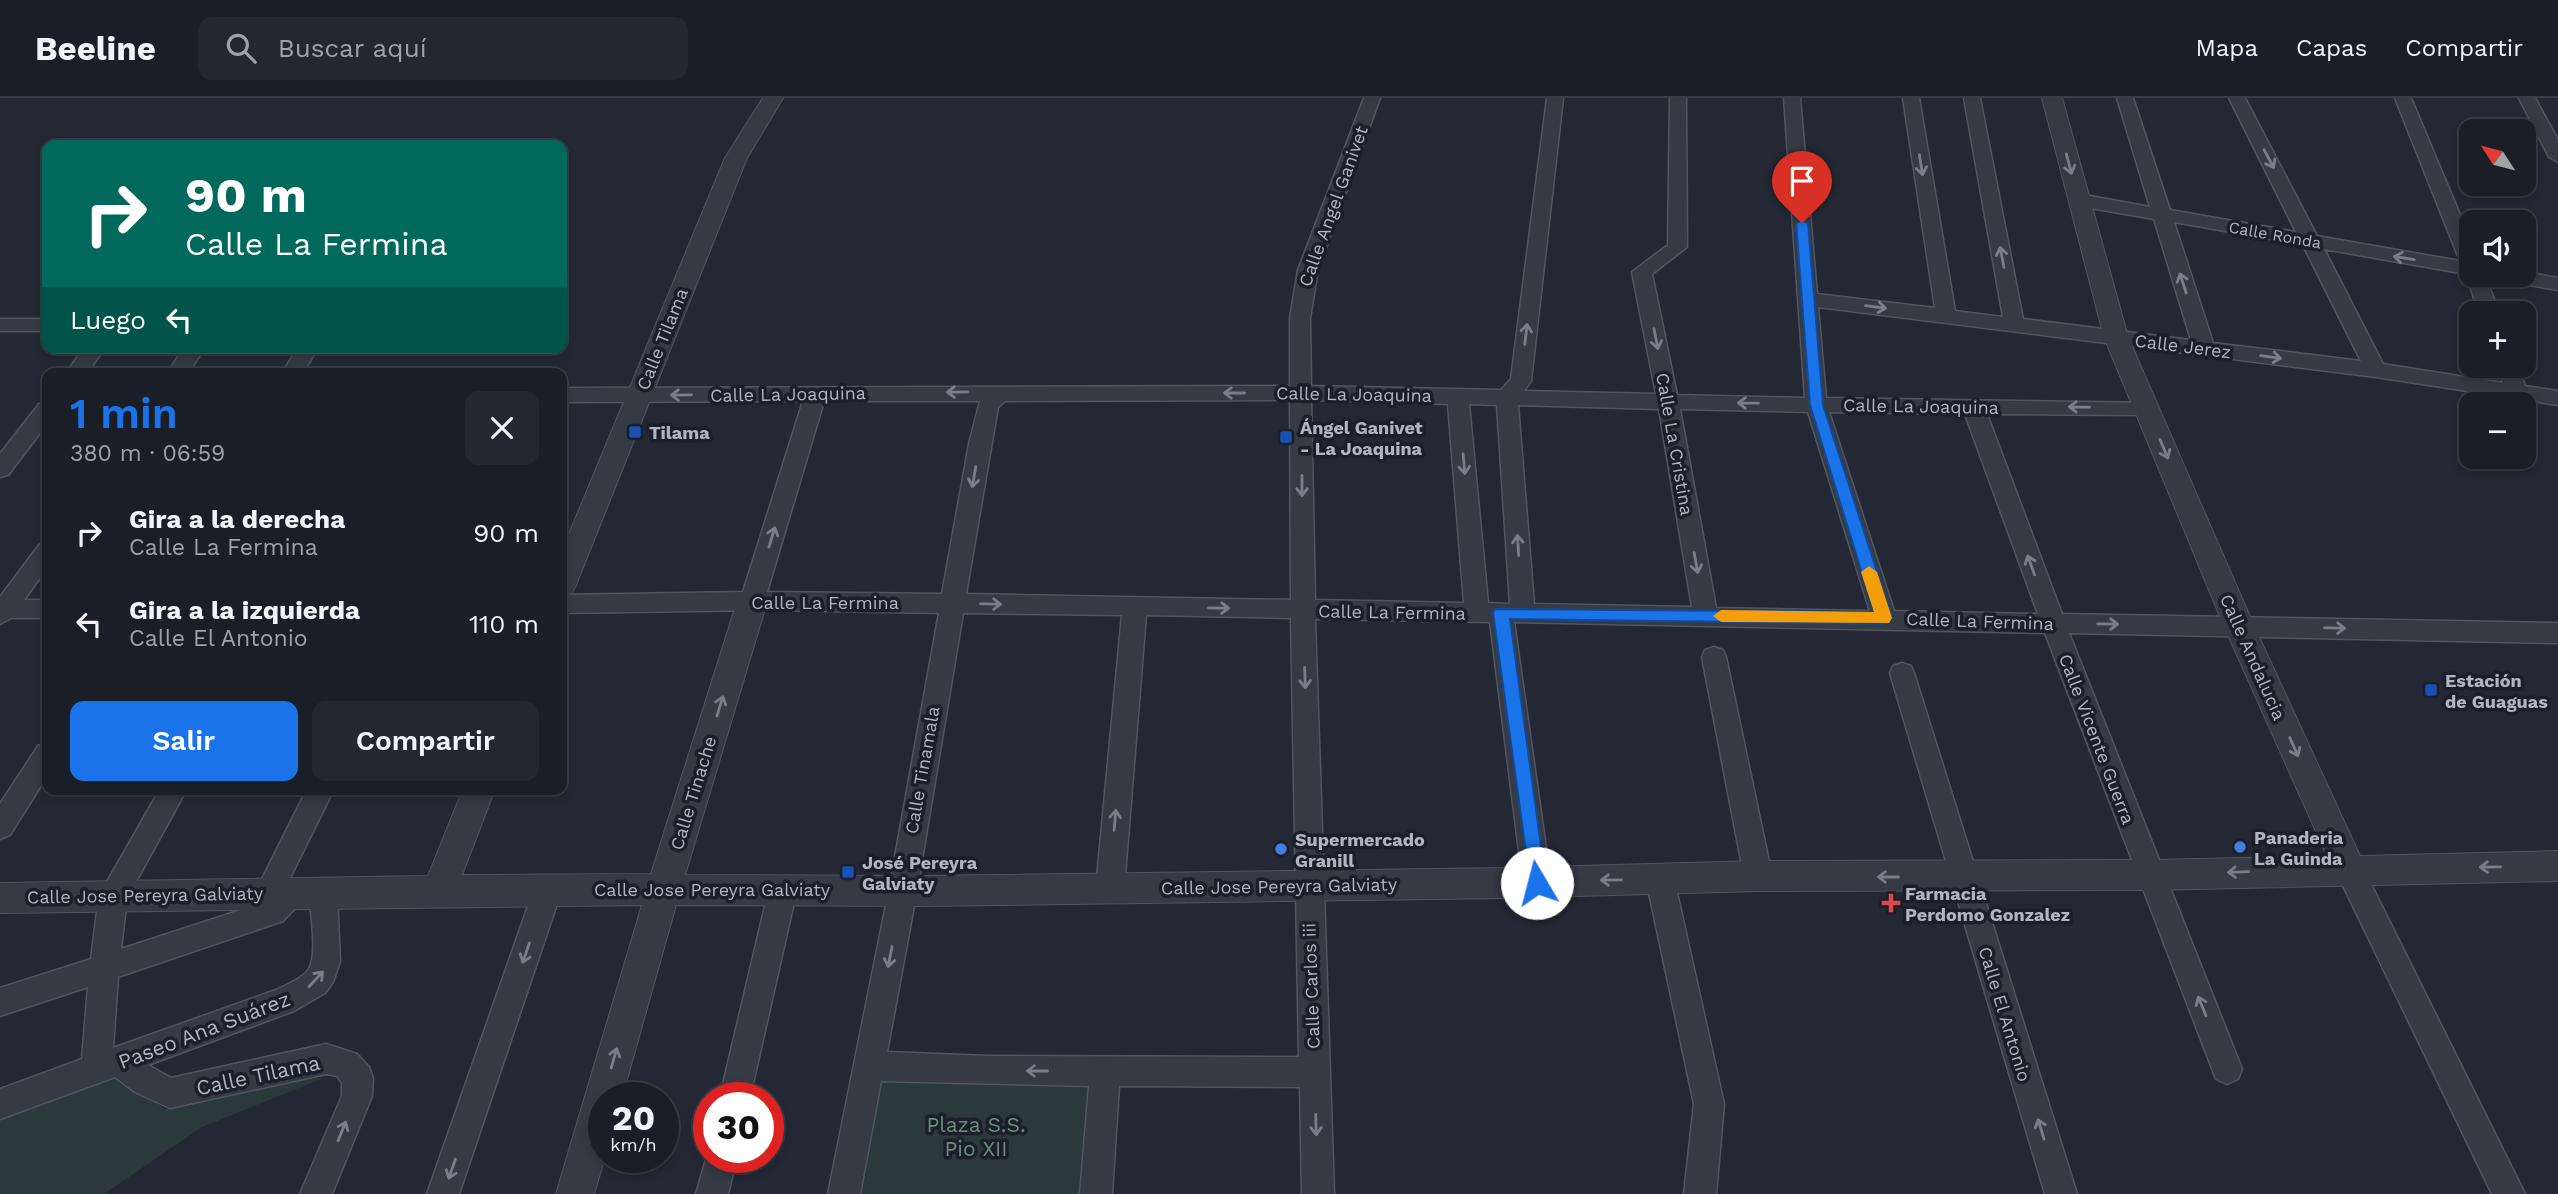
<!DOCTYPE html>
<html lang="es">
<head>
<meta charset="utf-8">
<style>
  body { margin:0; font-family:"Work Sans",sans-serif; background:#23272f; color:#f1f3f6; height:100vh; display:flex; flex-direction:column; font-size:26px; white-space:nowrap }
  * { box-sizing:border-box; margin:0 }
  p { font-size:23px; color:#9fa2a7 }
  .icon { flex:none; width:38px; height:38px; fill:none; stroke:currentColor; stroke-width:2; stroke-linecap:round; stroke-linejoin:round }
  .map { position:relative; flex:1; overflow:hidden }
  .side { position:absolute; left:42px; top:270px; width:525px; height:427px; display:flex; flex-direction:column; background:#1a1e27; border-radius:14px; box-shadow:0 4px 10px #0003,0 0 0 2px #383c44 }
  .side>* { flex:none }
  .banner { position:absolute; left:42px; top:42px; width:525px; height:214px; border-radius:14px; box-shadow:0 4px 10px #0003,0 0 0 2px #383c44; background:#00695c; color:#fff; overflow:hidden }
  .needle { width:46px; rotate:306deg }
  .tools { position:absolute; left:2459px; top:21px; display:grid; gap:14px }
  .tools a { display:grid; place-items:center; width:77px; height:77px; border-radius:14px; background:#1a1e27; box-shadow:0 4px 10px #0003,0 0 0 2px #383c44; font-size:35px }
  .speed { position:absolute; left:588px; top:984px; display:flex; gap:14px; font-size:35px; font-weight:700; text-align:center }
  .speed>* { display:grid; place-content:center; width:91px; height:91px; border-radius:50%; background:#1a1e27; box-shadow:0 4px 10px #0003,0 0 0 2px #383c44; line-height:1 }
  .speed small { font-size:18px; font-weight:400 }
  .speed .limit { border:10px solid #d22; background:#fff; color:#111 }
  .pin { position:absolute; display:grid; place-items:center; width:60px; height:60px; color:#fff; margin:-72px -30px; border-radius:50% 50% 50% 0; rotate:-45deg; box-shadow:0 0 7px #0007 }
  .pin .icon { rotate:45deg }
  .me { position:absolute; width:77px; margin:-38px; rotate:352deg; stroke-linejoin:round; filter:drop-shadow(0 0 5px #0008) }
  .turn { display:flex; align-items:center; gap:24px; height:147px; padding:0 28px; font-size:32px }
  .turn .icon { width:91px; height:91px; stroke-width:2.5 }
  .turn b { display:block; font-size:49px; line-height:60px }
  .then { display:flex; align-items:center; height:66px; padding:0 28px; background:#0003; gap:14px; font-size:26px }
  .round { display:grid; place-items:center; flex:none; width:74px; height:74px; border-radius:14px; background:#23272f }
  .headline { display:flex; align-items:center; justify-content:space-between; height:119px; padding:0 28px }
  h1 { font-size:42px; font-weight:600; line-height:52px; color:#1a73e8 }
  .action { display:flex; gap:14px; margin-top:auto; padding:14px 28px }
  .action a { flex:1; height:80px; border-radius:14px; background:#1a73e8; color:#fff; font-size:28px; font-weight:600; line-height:80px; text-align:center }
  .action a+a { background:#23272f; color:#f1f3f6 }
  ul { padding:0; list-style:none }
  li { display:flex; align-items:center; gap:21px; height:91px; padding:0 28px }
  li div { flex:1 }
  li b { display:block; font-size:26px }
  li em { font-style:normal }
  header { display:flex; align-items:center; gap:42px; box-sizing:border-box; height:98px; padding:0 35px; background:#1a1e27; border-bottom:2px solid #383c44 }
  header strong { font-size:33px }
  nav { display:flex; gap:38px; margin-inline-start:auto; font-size:24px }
  .search { width:490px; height:63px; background:#23272f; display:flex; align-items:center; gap:18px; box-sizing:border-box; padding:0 24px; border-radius:14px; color:#9fa2a7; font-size:26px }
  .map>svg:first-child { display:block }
  .green { fill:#2b393b }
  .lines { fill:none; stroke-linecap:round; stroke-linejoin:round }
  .minor-casing { stroke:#505560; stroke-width:3 }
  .tertiary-casing { stroke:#505560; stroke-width:2 }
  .minor { fill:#363a45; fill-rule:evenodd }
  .tertiary { fill:#363a45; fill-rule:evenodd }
  .oneway { stroke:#797e8a }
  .route { fill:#1a73e8; stroke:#114b97; stroke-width:2 }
  .slow { fill:#f59e0b }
  .transit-dot { fill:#1a4fb4; stroke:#1b1f2a; stroke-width:2.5 }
  .shop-dot { fill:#3f7fe0; stroke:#1b1f2a; stroke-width:2.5 }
  .health-dot { fill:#e0444e; stroke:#1b1f2a; stroke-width:2.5 }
  .labels { text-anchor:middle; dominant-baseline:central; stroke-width:7; stroke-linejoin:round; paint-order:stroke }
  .far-street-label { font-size:16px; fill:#b0b5c2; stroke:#1b1f2a }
  .street-label { font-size:18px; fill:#b0b5c2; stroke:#1b1f2a }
  .poi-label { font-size:18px; font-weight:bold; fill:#b0b5c2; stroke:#1b1f2a; text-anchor:start }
  .near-street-label { font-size:21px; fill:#b0b5c2; stroke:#1b1f2a }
  .near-park-label { font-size:21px; fill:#6b8f78; stroke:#1b1f2a }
</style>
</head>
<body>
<header>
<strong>Beeline</strong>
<div class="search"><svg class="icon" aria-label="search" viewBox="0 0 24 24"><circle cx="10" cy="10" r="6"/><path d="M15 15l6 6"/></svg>Buscar aquí</div>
<nav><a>Mapa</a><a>Capas</a><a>Compartir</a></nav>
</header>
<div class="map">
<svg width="2558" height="1096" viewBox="0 0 2558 1096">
  <rect width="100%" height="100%" fill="#232834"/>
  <path class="green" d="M116,979L165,1011L310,980H324L202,1029L104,1096H0V1020Z
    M877,980L1097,982L1087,1096H856Z"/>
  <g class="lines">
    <defs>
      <path id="minor" d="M1364,0H1380L1318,172L1310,220L1311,288L1501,292L1511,281L1547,0H1563L1531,283L1524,293L1656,296L1632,174L1668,147L1670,0H1686L1687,149L1652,176L1677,297L1805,300L1784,0H1800L1817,196L1935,210L1903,0H1919L1955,213L2003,219L1964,0H1980L2023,221L2191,242L2154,121L2079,108L2070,102L2079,96L2150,109L2117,0H2133L2170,112L2296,134L2229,0H2245L2317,138L2460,163L2395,0H2411L2471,143V177H2485L2499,215H2479L2466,176L2324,151L2383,266L2503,285L2498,268H2518L2525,288L2558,293V307L2376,279L1818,209L1826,300L2155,305L2158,310L2155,315L2147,317L1987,316L2062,516L2558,525V545L2069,535L2242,971L2238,981L2227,986L2216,981L2045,535L1514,524L1551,785L1547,794L1537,797L1527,794L1523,785L1490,524L1315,521L1334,1096H1302L1300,989L1119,988L1112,1096H1080L1089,988L881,983L860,1096H828L889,792L939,515L770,512L562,515V497L743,494L803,303L562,304V290L1290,288V220L1298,172ZM2174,124L2303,147L2361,263L2213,245ZM1290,302L1291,502L966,496L998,309L1005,303ZM1311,302L1448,306L1464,505L1315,502ZM824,303H980L969,346L942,496L767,494ZM1469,306L1497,307L1510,506L1488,505ZM1518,307L1659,311L1692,509L1534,506ZM1680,311L1808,314L1870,513L1716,510ZM1829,314L1965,316L2038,516L1894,513ZM963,515L1122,517L1096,790L1100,799L1110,802L1120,799L1124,790L1146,517L1291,520L1299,959L989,958L887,954L917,792Z
        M2519,0H2535L2558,42V64L2549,59Z
        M2524,174L2558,180V192L2506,183L2499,181L2496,177H2524Z
        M0,221H47V233H0Z
        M84,250H105L87,275H66Z
        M184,250H205L188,275H167Z
        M298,250H318L303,275H282Z
        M47,304V326L8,377L0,379V356L39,306Z
        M47,444V470L24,502H47V520H11L0,526V499L39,447Z
        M1714,549L1723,552L1726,559L1772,778L1768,787L1758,790L1748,787L1744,778L1702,559L1705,552Z
        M1902,565L1911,568L1914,575L2077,1096H2045L1890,575L1893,568Z
        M47,645V678L10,737L0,741V706L38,648Z
        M160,691H187L127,800L121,851L262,805L255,795L307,691H334L289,782L302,785L306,794L302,803L283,823L118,879L113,950L276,892C286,887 302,881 309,871C318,855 310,812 309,794L313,785L323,781L333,785L337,794L340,864L333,884L325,895L294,913L148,967L171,980L326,946L357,956L369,969L373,980L372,998L332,1096H300L342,998V985L337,978L326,976L170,1010L135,994L115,979L0,1021V991L82,961L88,889L0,918V890L91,861L99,798Z
        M2349,759L2359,762L2525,1096H2492L2335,771L2339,762Z
        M1660,769L1670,772L1674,781L1724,1006L1716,1096H1684L1694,1006L1646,781L1650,772Z
        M548,779L558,782L562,791L459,1096H427L534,791L538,782Z
        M783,779L793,782L797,791L750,999H720L769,791L773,782Z
        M709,1051V1059H737L728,1096H696Z"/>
      <path id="tertiary" d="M763,0H783L747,60L576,487L572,495L562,498V453L725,60Z
        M2042,0H2062L2128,239L2254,528L2360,758L2558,753V783L2150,792L1758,793L1507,800L922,808L676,807L622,999H604L605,1059L594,1096H556L642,807L0,815V785L428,778L463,691H495L462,777L651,776L737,504L742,496L752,493L762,496L767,504L685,777L922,778L1507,770L1758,763L2150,762L2327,758L2224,528L2104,239Z"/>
    </defs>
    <use href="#minor" class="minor-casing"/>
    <use href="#tertiary" class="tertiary-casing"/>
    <use href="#minor" class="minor"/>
    <use href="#tertiary" class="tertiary"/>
  </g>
  <defs><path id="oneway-shaft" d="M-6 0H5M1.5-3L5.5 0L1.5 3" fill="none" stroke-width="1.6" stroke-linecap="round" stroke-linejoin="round" transform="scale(1.75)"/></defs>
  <g class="oneway">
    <use href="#oneway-shaft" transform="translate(2269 61) rotate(62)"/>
    <use href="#oneway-shaft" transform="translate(2069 66) rotate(75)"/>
    <use href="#oneway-shaft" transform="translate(1921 67) rotate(81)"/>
    <use href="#oneway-shaft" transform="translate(2002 159) rotate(-101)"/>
    <use href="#oneway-shaft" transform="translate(2404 160) rotate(-171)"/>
    <use href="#oneway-shaft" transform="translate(2183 185) rotate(-108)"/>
    <use href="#oneway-shaft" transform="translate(1876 209) rotate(7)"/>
    <use href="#oneway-shaft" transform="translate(1526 236) rotate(-83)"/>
    <use href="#oneway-shaft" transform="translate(1656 241) rotate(79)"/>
    <use href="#oneway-shaft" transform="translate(2271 259) rotate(7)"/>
    <use href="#oneway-shaft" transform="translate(957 294) rotate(179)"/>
    <use href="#oneway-shaft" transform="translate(1234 295) rotate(-180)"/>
    <use href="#oneway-shaft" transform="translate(681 297) rotate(179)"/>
    <use href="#oneway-shaft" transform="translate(1748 305) rotate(-179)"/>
    <use href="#oneway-shaft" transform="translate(2079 309) rotate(-179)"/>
    <use href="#oneway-shaft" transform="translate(2164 351) rotate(67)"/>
    <use href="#oneway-shaft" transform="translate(1464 366) rotate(85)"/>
    <use href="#oneway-shaft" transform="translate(974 379) rotate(100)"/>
    <use href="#oneway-shaft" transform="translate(1302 388) rotate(90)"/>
    <use href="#oneway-shaft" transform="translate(772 439) rotate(-73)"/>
    <use href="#oneway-shaft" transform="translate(1518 447) rotate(-94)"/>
    <use href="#oneway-shaft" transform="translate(1696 465) rotate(80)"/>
    <use href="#oneway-shaft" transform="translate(2031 467) rotate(-110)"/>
    <use href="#oneway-shaft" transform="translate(991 506) rotate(1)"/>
    <use href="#oneway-shaft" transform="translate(1219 510) rotate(1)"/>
    <use href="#oneway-shaft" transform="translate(2108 526) rotate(1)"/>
    <use href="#oneway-shaft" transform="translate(2335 530) rotate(1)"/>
    <use href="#oneway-shaft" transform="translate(1305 580) rotate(88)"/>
    <use href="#oneway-shaft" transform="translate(720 608) rotate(-73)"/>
    <use href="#oneway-shaft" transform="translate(2294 649) rotate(66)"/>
    <use href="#oneway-shaft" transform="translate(1115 722) rotate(-85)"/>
    <use href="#oneway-shaft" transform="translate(2490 769) rotate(179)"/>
    <use href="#oneway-shaft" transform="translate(2238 774) rotate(178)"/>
    <use href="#oneway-shaft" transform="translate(1888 779) rotate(-180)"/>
    <use href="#oneway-shaft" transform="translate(1611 782) rotate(179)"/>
    <use href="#oneway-shaft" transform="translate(526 855) rotate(109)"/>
    <use href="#oneway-shaft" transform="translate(890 859) rotate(101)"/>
    <use href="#oneway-shaft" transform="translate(316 881) rotate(-47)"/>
    <use href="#oneway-shaft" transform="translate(2202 908) rotate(-112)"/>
    <use href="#oneway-shaft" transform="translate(614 960) rotate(-74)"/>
    <use href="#oneway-shaft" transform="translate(1037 973) rotate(180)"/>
    <use href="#oneway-shaft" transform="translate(1316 1027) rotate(89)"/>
    <use href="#oneway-shaft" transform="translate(2041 1031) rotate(-107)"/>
    <use href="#oneway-shaft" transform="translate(342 1033) rotate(-68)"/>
    <use href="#oneway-shaft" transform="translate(452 1071) rotate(109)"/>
  </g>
  <path class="route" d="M1802,122L1808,125L1823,307L1892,520L1884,526L1510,521L1546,785L1544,790L1537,793L1531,790L1493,515L1495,511L1874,514L1810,307L1796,125Z"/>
  <path class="slow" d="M1869,468L1877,474L1892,520L1889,525L1721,524L1713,518L1721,512L1874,514L1861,474Z"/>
  <g class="transit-dot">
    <rect x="628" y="327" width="14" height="14" rx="3.5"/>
    <rect x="1279" y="332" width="14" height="14" rx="3.5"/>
    <rect x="2424" y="585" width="14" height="14" rx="3.5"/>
    <rect x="841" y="767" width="14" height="14" rx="3.5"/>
  </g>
  <g class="shop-dot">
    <circle cx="2240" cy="749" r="7"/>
    <circle cx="1281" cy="751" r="7"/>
  </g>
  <path class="health-dot" d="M1887.5 794.5h7v7h7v7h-7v7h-7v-7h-7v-7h7z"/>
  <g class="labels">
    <g class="far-street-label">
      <text transform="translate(2275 137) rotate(10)">Calle Ronda</text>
    </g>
    <g class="street-label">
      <text transform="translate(1333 108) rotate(-70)">Calle Angel Ganivet</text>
      <text transform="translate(662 241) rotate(-68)">Calle Tilama</text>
      <text transform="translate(2183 248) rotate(7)">Calle Jerez</text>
      <text transform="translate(788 296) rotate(-1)">Calle La Joaquina</text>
      <text transform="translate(1354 296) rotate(1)">Calle La Joaquina</text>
      <text transform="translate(1921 308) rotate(1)">Calle La Joaquina</text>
      <text transform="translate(1675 346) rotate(80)">Calle La Cristina</text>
      <text x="825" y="504">Calle La Fermina</text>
      <text transform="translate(1392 514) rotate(1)">Calle La Fermina</text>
      <text transform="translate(1980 523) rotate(2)">Calle La Fermina</text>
      <text transform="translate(2253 559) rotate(66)">Calle Andalucia</text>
      <text transform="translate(2097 641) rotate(69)">Calle Vicente Guerra</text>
      <text transform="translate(922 672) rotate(-80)">Calle Tinamala</text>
      <text transform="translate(693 695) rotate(-73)">Calle Tinache</text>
      <text transform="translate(1279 788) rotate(-1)">Calle Jose Pereyra Galviaty</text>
      <text x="712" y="791">Calle Jose Pereyra Galviaty</text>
      <text transform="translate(145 797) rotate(-1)">Calle Jose Pereyra Galviaty</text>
      <text transform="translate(1311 888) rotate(-92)">Calle Carlos iii</text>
      <text transform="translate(2005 916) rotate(73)">Calle El Antonio</text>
    </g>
    <g class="poi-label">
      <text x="1300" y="329">Ángel Ganivet<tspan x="1300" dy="21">- La Joaquina</tspan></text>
      <text x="649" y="334">Tilama</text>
      <text x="2445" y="582">Estación<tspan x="2445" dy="21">de Guaguas</tspan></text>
      <text x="2254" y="739">Panaderia<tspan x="2254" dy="21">La Guinda</tspan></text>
      <text x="1295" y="741">Supermercado<tspan x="1295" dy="21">Granill</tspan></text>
      <text x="862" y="764">José Pereyra<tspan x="862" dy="21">Galviaty</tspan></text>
      <text x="1905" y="795">Farmacia<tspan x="1905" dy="21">Perdomo Gonzalez</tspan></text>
    </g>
    <g class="near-street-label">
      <text transform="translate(204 932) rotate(-21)">Paseo Ana Suárez</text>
      <text transform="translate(258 977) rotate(-12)">Calle Tilama</text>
    </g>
    <g class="near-park-label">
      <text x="976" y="1026">Plaza S.S.<tspan x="976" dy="24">Pio XII</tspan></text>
    </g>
  </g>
</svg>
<div class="tools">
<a><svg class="needle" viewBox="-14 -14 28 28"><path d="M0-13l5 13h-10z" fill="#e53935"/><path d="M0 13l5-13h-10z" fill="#9fa2a7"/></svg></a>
<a><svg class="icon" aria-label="sound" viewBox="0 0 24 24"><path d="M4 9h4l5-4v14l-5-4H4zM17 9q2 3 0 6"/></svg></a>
<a>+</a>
<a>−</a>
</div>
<div class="speed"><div>20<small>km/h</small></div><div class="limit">30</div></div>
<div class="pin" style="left:1802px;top:125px;background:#d93025"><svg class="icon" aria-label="arrive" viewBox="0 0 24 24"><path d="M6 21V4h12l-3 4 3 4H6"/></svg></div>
<svg class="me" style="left:1537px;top:785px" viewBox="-20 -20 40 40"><circle r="19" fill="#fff"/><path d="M0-13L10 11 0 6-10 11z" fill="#1a73e8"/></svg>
<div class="banner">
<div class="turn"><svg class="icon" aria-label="right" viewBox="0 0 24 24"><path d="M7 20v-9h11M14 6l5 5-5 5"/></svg><div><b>90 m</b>Calle La Fermina</div></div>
<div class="then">Luego<svg class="icon" aria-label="left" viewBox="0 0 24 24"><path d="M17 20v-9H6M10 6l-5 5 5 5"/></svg></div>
</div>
<section class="side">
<div class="headline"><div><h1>1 min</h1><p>380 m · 06:59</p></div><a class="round"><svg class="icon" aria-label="close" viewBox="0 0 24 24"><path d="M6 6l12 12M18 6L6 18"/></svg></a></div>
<ul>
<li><svg class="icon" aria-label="right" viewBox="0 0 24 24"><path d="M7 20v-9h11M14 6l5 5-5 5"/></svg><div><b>Gira a la derecha</b><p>Calle La Fermina</p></div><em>90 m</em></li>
<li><svg class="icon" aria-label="left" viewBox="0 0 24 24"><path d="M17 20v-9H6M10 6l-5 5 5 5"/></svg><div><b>Gira a la izquierda</b><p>Calle El Antonio</p></div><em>110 m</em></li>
</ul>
<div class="action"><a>Salir</a><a>Compartir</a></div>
</section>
</div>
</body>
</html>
